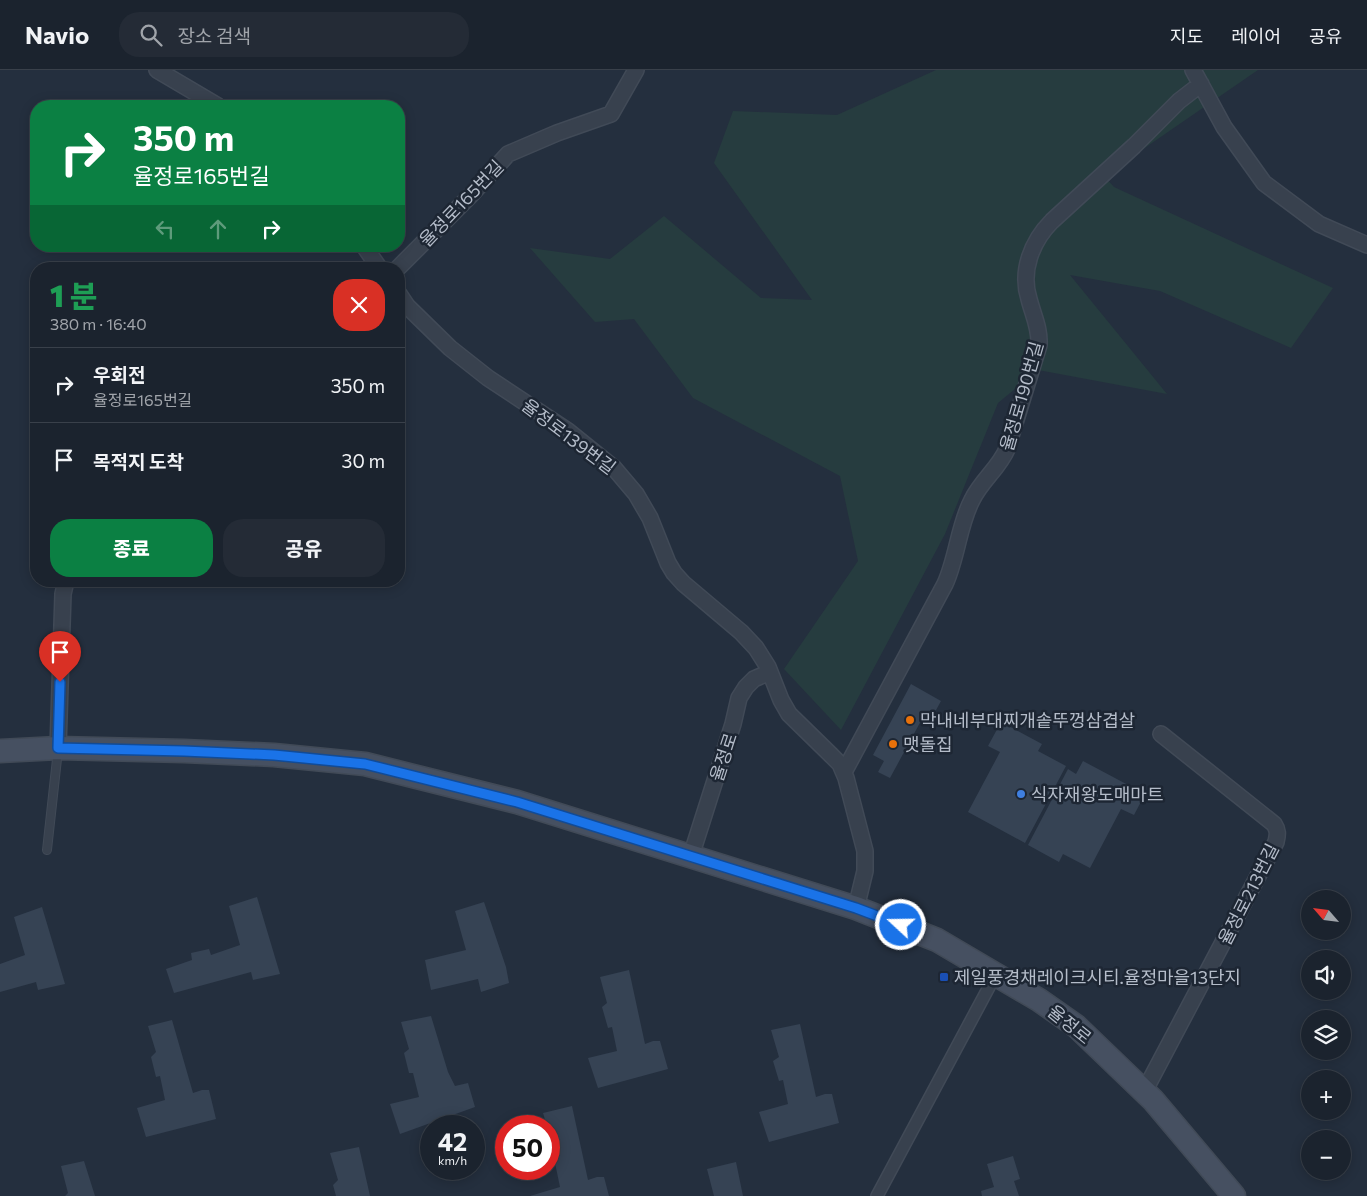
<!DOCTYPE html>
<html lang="ko">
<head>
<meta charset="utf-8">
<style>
  body { margin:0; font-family:Commissioner,"Noto Sans KR",sans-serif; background:#242b36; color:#f1f3f6; height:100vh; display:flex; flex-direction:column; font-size:19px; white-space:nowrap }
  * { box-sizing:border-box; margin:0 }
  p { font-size:16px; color:#a0a4aa }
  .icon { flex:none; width:28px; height:28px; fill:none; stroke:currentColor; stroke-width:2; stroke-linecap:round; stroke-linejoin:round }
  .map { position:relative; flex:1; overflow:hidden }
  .details { position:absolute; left:30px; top:192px; width:375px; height:325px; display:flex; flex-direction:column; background:#1b232e; border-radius:20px; box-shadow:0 2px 12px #0003,0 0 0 1px #39404a }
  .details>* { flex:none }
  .top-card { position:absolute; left:30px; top:30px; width:375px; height:152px; border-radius:20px; box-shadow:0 2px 12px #0003,0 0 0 1px #39404a; background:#0b8043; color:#fff; overflow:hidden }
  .needle { width:32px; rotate:298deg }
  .buttons { position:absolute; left:1301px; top:820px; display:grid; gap:10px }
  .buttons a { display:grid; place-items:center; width:50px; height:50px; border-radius:50%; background:#1b232e; box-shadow:0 2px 12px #0003,0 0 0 1px #39404a; font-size:25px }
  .speed { position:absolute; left:420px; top:1045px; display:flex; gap:10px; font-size:25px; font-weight:700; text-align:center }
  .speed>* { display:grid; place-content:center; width:65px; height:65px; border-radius:50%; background:#1b232e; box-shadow:0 2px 12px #0003,0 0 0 1px #39404a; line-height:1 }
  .speed small { font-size:12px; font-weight:400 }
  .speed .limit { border:8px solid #d22; background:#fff; color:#111 }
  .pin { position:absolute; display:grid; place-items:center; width:42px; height:42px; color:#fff; margin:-51px -21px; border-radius:50% 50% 50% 0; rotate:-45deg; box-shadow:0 0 5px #0007 }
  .pin .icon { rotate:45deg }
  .me { position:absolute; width:55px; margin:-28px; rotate:291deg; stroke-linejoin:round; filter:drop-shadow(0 0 4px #0008) }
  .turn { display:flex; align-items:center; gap:18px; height:105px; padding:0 20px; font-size:22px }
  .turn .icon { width:65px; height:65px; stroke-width:2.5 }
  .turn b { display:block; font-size:35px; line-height:42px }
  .lanes { display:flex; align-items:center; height:48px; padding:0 20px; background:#0003; justify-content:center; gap:25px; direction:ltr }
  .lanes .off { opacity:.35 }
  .round { display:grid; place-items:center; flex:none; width:52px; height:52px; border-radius:20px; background:#242b36 }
  .head { display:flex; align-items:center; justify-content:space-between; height:85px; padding:0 20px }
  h1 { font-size:30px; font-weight:800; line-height:38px; color:#1e9e55 }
  .action { display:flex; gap:10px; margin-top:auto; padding:10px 20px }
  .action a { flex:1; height:58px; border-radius:20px; background:#0b8043; color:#fff; font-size:20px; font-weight:800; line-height:58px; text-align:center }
  .action a+a { background:#242b36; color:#f1f3f6 }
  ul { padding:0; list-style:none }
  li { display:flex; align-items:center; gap:15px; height:75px; padding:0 20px; border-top:1px solid #39404a }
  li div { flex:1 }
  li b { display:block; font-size:19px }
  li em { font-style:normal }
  header { display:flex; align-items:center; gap:30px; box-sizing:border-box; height:70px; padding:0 25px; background:#1b232e; border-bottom:1px solid #39404a }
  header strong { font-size:24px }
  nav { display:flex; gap:28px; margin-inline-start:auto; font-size:18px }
  .search { width:350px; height:45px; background:#242b36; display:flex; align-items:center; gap:12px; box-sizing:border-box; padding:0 18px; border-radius:20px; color:#a0a4aa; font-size:19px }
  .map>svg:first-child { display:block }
  .green { fill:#263c3f }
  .building { fill:#364354 }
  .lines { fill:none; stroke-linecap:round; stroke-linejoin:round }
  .service-casing { stroke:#414a57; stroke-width:10 }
  .pedestrian-casing { stroke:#414a57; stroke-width:14 }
  .minor-casing { stroke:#414a57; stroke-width:18 }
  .secondary-casing { stroke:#414a57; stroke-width:25 }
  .service { stroke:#38414e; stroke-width:8 }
  .pedestrian { stroke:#38414e; stroke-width:11 }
  .minor { stroke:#38414e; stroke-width:15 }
  .secondary { stroke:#465061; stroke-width:22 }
  .route-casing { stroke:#114b97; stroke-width:12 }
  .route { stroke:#1a73e8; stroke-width:9 }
  .food-dot { fill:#e8710a; stroke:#1d2633; stroke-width:2 }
  .shop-dot { fill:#3f7fe0; stroke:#1d2633; stroke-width:2 }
  .transit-dot { fill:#1a4fb4; stroke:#1d2633; stroke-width:2 }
  .labels { text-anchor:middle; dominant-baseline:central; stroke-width:5; stroke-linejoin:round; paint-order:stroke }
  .street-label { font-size:18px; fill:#b4bcc9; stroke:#1d2633 }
  .poi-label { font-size:18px; fill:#b4bcc9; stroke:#1d2633; text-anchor:start }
</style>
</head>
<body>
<header>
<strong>Navio</strong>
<div class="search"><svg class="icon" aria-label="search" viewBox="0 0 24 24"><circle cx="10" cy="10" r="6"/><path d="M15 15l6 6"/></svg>장소 검색</div>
<nav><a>지도</a><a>레이어</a><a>공유</a></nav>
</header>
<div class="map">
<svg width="1367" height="1126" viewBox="0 0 1367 1126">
  <rect width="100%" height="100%" fill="#242f3e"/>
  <path class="green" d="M936,0H1258L1104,106L1114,117L1333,218L1291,278L1160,221L1070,205L1167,324L1038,300L998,333L945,464L841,660L784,599L858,491L840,406L693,328L634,249L595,252L530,178L610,189L664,146L761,228L812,230L714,93L733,41L837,45Z"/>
  <path class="building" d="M911,614L941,631L929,653L922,649L890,708L878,702L884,691L873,685Z
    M1001,652L1042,674L1038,681L1066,696L1025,773L968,742L1000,682L988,676Z
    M1083,691L1145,724L1134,745L1121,739L1090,798L1063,784L1059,792L1028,775L1068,699L1076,704Z
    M257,827L280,904L253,910L251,902L174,923L166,899L192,890L191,883L209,879L211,885L240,875L229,836Z
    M484,832L506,897L509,913L481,922L478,909L431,920L425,890L466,880L455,841Z
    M42,837L65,914L38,920L36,912L0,922V894L25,885L14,847Z
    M629,900L645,974L653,971H660L668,999L598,1018L588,988L617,981L612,957L608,958L602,937L607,933L600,907Z
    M431,946L448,1002L455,1016L468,1013L475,1037L400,1064L390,1034L419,1027L413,1003H409L404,983L409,979L401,952Z
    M172,950L193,1023L202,1020H209L216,1049L146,1067L137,1038L165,1030L160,1006L156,1007L151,987L156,982L148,956Z
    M800,954L816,1027L825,1024H832L839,1053L769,1072L759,1042L788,1034L783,1010L779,1011L773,991L779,987L771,960Z
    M572,1036L588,1110L597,1107H604L609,1126H530L560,1117L555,1093L551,1094L549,1085V1071L551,1069L549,1056H547L543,1043Z
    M359,1077L370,1126H336L333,1115L338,1110L330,1083Z
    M1013,1086L1020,1109L1014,1111L1019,1126H982L981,1121L994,1117L987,1094Z
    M84,1091L95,1126H65L68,1123L61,1096Z
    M736,1092L743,1126H714L707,1099Z"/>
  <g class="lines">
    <defs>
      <path id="service" d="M47,780L58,680"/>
      <path id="pedestrian" d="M877,1126L996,904"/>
      <path id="minor" d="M157,0L218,36
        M1193,0L1224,57L1264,113L1319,154L1367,175
        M364,176L380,199
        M397,199L470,126L508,84L557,63L611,44L636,0
        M399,224L407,236L450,278L488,308L568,361L614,398L636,424L650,448L668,493L674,503L683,513L741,562L756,578L768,597L781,630L789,644L831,685L840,694L846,708L865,781V801L856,838
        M58,678L63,524L66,511
        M844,702L945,514C957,488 959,454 972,430C981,411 999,398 1007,379L1039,275C1040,258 1033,245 1029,229C1020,201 1032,171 1052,151L1134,76L1179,31L1201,14
        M691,786L733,654L739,628L746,617L754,609L770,602
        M1144,1022L1276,772C1278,764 1278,760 1274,754L1161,664"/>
      <path id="secondary" d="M0,681L58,678L184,681L274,685L365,694L517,732L856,838L937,870L1039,930L1076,956L1153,1030L1234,1126"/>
    </defs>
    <use href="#service" class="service-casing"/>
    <use href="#pedestrian" class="pedestrian-casing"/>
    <use href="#minor" class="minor-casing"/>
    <use href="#secondary" class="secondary-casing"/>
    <use href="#service" class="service"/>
    <use href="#pedestrian" class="pedestrian"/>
    <use href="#minor" class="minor"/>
    <use href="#secondary" class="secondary"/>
  </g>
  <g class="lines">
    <defs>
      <path id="route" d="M60,612L58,678L184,681L274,685L365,694L517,732L856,838L901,855"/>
    </defs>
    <use href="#route" class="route-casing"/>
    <use href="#route" class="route"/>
  </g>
  <g class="food-dot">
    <circle cx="910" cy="650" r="5"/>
    <circle cx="893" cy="674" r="5"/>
  </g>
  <circle class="shop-dot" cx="1021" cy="724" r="5"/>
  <rect class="transit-dot" x="939" y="902" width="10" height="10" rx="2.5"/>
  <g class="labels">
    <g class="street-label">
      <text transform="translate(461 133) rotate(-46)">율정로165번길</text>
      <text transform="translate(1021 326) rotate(-74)">율정로190번길</text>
      <text transform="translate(569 366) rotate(37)">율정로139번길</text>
      <text transform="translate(723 687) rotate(-72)">율정로</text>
      <text transform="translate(1248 824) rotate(-63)">율정로213번길</text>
      <text transform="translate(1070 954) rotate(39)">율정로</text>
    </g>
    <g class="poi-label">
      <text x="920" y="650">막내네부대찌개솥뚜껑삼겹살</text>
      <text x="903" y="674">맷돌집</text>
      <text x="1031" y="724">식자재왕도매마트</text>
      <text x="954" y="907">제일풍경채레이크시티.율정마을13단지</text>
    </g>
  </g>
</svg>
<div class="buttons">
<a><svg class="needle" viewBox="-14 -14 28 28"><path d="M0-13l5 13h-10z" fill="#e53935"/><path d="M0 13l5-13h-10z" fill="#a0a4aa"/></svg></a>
<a><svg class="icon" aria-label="sound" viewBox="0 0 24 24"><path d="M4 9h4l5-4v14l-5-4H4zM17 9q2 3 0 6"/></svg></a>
<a><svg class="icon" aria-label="layers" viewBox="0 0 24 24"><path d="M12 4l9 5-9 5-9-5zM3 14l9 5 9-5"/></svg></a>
<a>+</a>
<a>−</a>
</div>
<div class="speed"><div>42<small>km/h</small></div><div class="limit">50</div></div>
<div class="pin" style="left:60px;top:612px;background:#d93025"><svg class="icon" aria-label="arrive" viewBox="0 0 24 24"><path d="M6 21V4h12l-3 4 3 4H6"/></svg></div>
<svg class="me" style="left:901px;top:855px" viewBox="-20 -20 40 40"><circle r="17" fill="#1a73e8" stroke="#fff" stroke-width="3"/><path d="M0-11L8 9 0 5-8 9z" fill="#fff"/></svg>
<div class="top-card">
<div class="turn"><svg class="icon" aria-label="right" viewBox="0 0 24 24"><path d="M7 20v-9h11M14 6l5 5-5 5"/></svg><div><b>350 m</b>율정로165번길</div></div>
<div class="lanes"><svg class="icon off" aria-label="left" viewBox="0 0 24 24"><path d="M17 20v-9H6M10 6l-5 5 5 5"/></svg><svg class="icon off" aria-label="ahead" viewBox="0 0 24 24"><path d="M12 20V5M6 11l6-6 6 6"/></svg><svg class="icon" aria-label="right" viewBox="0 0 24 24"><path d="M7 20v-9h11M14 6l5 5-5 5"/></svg></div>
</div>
<section class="details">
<div class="head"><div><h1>1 분</h1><p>380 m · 16:40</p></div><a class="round" style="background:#d93025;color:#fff"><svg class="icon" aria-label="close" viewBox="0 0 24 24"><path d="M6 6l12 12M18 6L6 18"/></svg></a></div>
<ul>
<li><svg class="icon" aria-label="right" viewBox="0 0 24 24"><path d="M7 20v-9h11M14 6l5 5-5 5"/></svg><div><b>우회전</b><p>율정로165번길</p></div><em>350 m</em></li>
<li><svg class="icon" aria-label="arrive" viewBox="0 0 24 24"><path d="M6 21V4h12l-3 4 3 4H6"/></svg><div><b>목적지 도착</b></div><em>30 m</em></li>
</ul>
<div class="action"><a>종료</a><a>공유</a></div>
</section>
</div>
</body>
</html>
